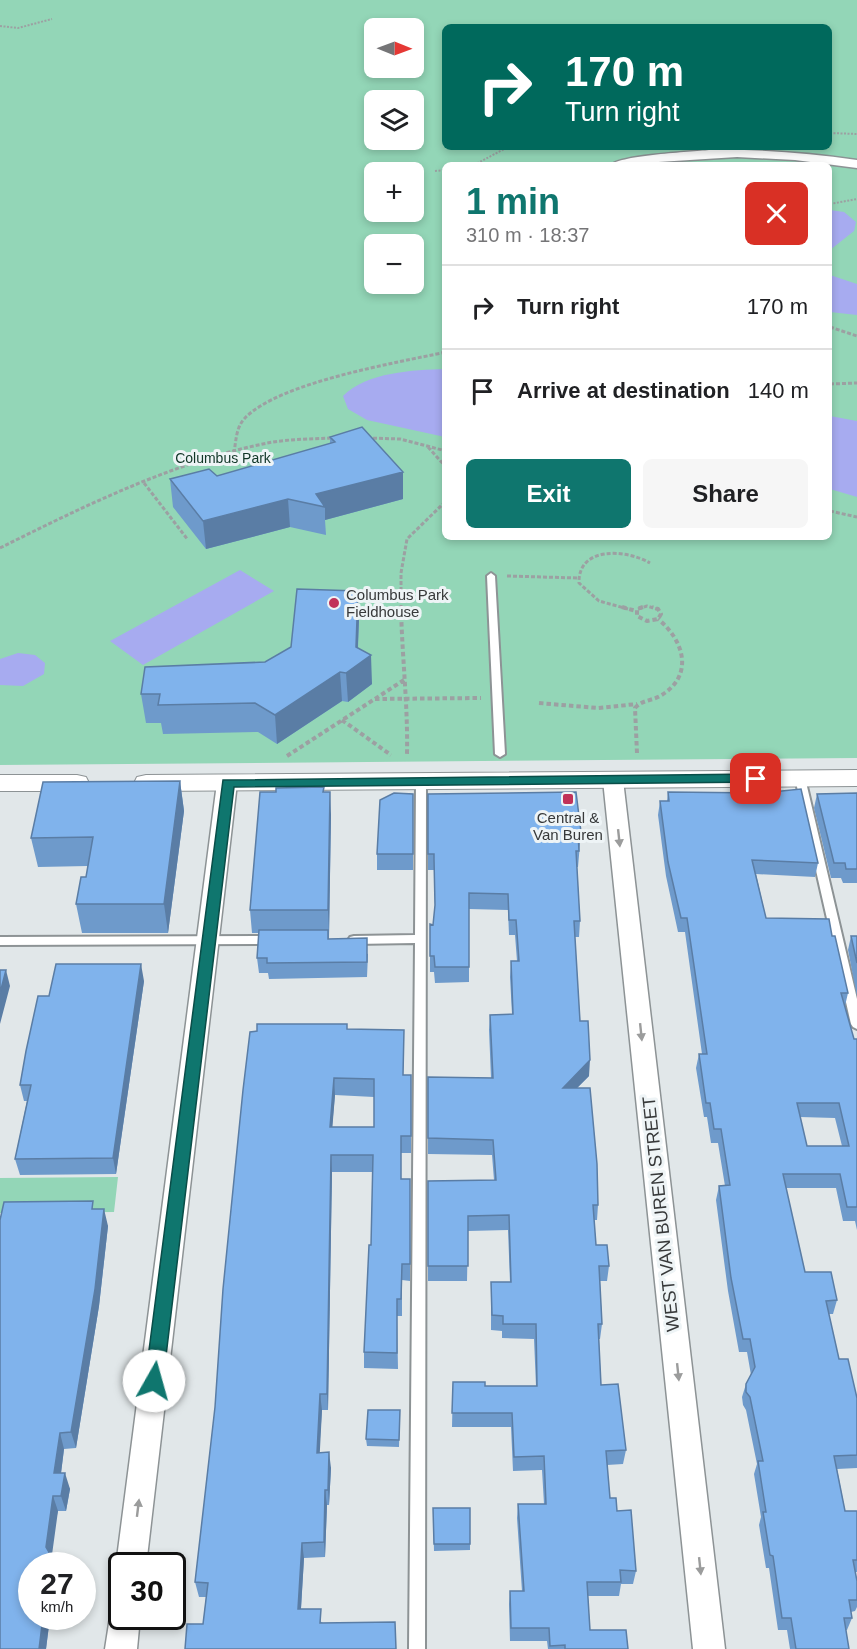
<!DOCTYPE html>
<html lang="en">
<head>
<meta charset="utf-8">
<style>
  body { margin:0; font-family:Arial,sans-serif; background:#f6f6f6; color:#202124; height:100vh; display:flex; flex-direction:column; font-size:22px; white-space:nowrap }
  * { box-sizing:border-box; margin:0 }
  p { font-size:20px; color:#757577 }
  .icon { flex:none; width:33px; height:33px; fill:none; stroke:currentColor; stroke-width:2; stroke-linecap:round; stroke-linejoin:round }
  .map { position:relative; flex:1; overflow:hidden }
  .details { position:absolute; left:442px; top:162px; width:390px; height:378px; display:flex; flex-direction:column; background:#fff; border-radius:9px; box-shadow:0 3px 9px #0003 }
  .details>* { flex:none }
  .hud { position:absolute; left:442px; top:24px; width:390px; height:126px; border-radius:9px; box-shadow:0 3px 9px #0003; background:#00695c; color:#fff; overflow:hidden }
  .needle { width:39px; rotate:91deg }
  .fabs { position:absolute; left:364px; top:18px; display:grid; gap:12px }
  .fabs a { display:grid; place-items:center; width:60px; height:60px; border-radius:9px; background:#fff; box-shadow:0 3px 9px #0003; font-size:30px }
  .speed { position:absolute; left:18px; top:1552px; display:flex; gap:12px; font-size:30px; font-weight:700; text-align:center }
  .speed>* { display:grid; place-content:center; width:78px; height:78px; border-radius:50%; background:#fff; box-shadow:0 3px 9px #0003; line-height:1 }
  .speed small { font-size:15px; font-weight:400 }
  .speed .limit { border:3px solid #111; border-radius:9px; background:#fff; color:#111 }
  .pin { position:absolute; display:grid; place-items:center; width:51px; height:51px; color:#fff; margin:-26px; border-radius:12px; box-shadow:0 3px 9px #0006 }
  .me { position:absolute; width:66px; margin:-33px; rotate:7deg; stroke-linejoin:round; filter:drop-shadow(0 0 4px #0008) }
  .turn { display:flex; align-items:center; gap:21px; height:126px; padding:0 24px; font-size:27px }
  .turn .icon { width:78px; height:78px; stroke-width:2.5 }
  .turn b { display:block; font-size:42px; line-height:51px }
  .round { display:grid; place-items:center; flex:none; width:63px; height:63px; border-radius:9px; background:#f6f6f6 }
  .headline { display:flex; align-items:center; justify-content:space-between; height:102px; padding:0 24px }
  h1 { font-size:36px; font-weight:800; line-height:45px; color:#0f766e }
  .action { display:flex; gap:12px; margin-top:auto; padding:12px 24px }
  .action a { flex:1; height:69px; border-radius:9px; background:#0f766e; color:#fff; font-size:24px; font-weight:800; line-height:69px; text-align:center }
  .action a+a { background:#f6f6f6; color:#202124 }
  ul { padding:0; list-style:none }
  li { display:flex; align-items:center; gap:18px; height:84px; padding:0 24px; border-top:2px solid #e0e0e0 }
  li div { flex:1 }
  li b { display:block; font-size:22px }
  li em { font-style:normal }
  .map>svg:first-child { display:block }
  .green { fill:#93d6b7; fill-rule:evenodd }
  .water { fill:#a7abf0 }
  .lines { fill:none; stroke-linecap:round; stroke-linejoin:round }
  .service-casing { stroke:#8d9395; stroke-width:4 }
  .minor-casing { stroke:#8d9395; stroke-width:3 }
  .tertiary-casing { stroke:#8d9395; stroke-width:2 }
  .path-far2 { stroke:#9ca0a2; stroke-width:2; stroke-dasharray:2 1.5; stroke-linecap:butt }
  .path-far1 { stroke:#9ca0a2; stroke-width:3; stroke-dasharray:4 2; stroke-linecap:butt }
  .path { stroke:#9ca0a2; stroke-width:4; stroke-dasharray:4.5 3; stroke-linecap:butt }
  .service { fill:#fff; fill-rule:evenodd }
  .minor { fill:#fff; fill-rule:evenodd }
  .tertiary { fill:#fff; fill-rule:evenodd }
  .wall { fill:#6e9acb; fill-rule:evenodd }
  .shaded-wall { fill:#5a7da5 }
  .building { fill:#80b3ec; stroke:#5a7da5; stroke-width:1.5; fill-rule:evenodd }
  .oneway { fill:#9b9c9c }
  .route { fill:#0f766e; stroke:#0a4d48; stroke-width:1.5 }
  .poi-dot { fill:#c13259; stroke:#eef4f6; stroke-width:2 }
  .labels { text-anchor:middle; dominant-baseline:central; stroke-width:6; stroke-linejoin:round; paint-order:stroke }
  .far-park-label { font-size:14px; fill:#103627; stroke:#eef4f6 }
  .poi-label { font-size:15px; fill:#37393a; stroke:#eef4f6; text-anchor:start }
  .near-street-label { font-size:18px; fill:#37393a; stroke:#eef4f6 }
</style>
</head>
<body>
<div class="map">
<svg width="857" height="1649" viewBox="0 0 857 1649">
  <rect width="100%" height="100%" fill="#e1e7e9"/>
  <path class="green" d="M0,0H857V758L0,765ZM446,27H830V147H446ZM375,28H414V68H375ZM375,100H414V140H375ZM446,165H830V537H446ZM375,172H414V212H375ZM375,244H414V284H375Z
    M118,1177L114,1212L0,1213V1178Z"/>
  <path class="water" d="M830,210L844,212L856,222L854,231L830,250Z
    M830,275L857,284V315L830,312Z
    M445,369V437L367,420L348,409L343,396C367,372 413,370 445,369Z
    M830,416L857,421V497L830,489Z
    M240,570L274,591L143,665L110,641Z
    M18,653L35,655L45,663L44,674L23,686L0,685V659Z"/>
  <g class="lines">
    <defs>
      <path id="service" d="M491,573L495,576L505,754L500,757L495,754L487,576Z
        M800,775L805,778L857,999V1029L853,1027L851,1024L795,778Z
        M421,778L426,781L425,1649H409L415,943L354,944L350,943L348,940L350,937L354,936L415,935L416,781Z
        M273,936L277,937L279,940L277,943L273,944L0,945V937Z"/>
      <path id="minor" d="M709,150C759,149 807,153 857,160V168L795,160L737,157L611,165C621,155 691,152 709,150Z
        M613,773L620,775L623,780L725,1649H693L603,780L606,775Z
        M227,776L234,778L237,783L146,1566H122V1577L116,1566L217,783L220,778Z
        M122,1603V1617H140L137,1649H105L110,1617L114,1606Z"/>
      <path id="tertiary" d="M857,770V786L146,791L137,789L134,783L137,777L146,775Z
        M0,775H77L86,777L89,783L86,789L77,791H0Z"/>
    </defs>
    <use href="#service" class="service-casing"/>
    <use href="#minor" class="minor-casing"/>
    <use href="#tertiary" class="tertiary-casing"/>
    <path class="path-far2" d="M0,26L18,28L52,19
      M830,133L857,134
      M474,165L508,147
      M435,171L446,170
      M830,204L857,199"/>
    <path class="path-far1" d="M830,327L857,336
      M830,384L857,383
      M367,438L400,439L446,451
      M428,447L446,467
      M234,453C236,441 236,427 245,418C280,382 396,363 446,352
      M144,483L188,540
      M830,511L857,517
      M0,548C84,506 180,459 273,442C292,439 313,439 332,438
      M507,576L578,578
      M401,609V573L407,539L446,501
      M628,609L599,601L579,583C578,546 626,549 650,563
      M638,609L647,606L657,609"/>
    <path class="path" d="M401,607C402,657 408,705 407,754
      M622,607L636,611
      M643,607L637,609V616L647,621L658,619L661,614L658,609L652,607
      M375,699L481,698
      M539,703L598,708L637,704
      M342,720L391,755
      M637,753L635,708C642,700 651,701 660,696C695,676 684,640 658,619
      M287,756L404,680"/>
    <use href="#service" class="service"/>
    <use href="#minor" class="minor"/>
    <use href="#tertiary" class="tertiary"/>
  </g>
  <path class="wall" d="M330,437L403,499L325,520L326,535L290,527L206,549L173,507L170,479L217,476L330,444Z
    M359,619L358,648L372,684L348,702L342,701L277,744L258,732L163,734L161,723H146L141,694L265,662Z
    M180,781L184,811L168,933H82L76,904L86,877L88,866L38,867L31,838Z
    M324,787V792L331,815L329,939L368,954L367,977L269,979L268,973H259L257,958L259,933H252L250,910L276,792Z
    M668,792L818,863L815,877L756,874L766,918L832,936L848,993L845,1006L854,1039H857V1230L855,1221H843L836,1188H786L805,1272L837,1300L833,1314H829L839,1359L857,1398V1468L837,1469L845,1511H857V1572H855L857,1581V1607L855,1611L851,1612L852,1618L847,1630H846L849,1649H790L787,1630H778L769,1568H766L759,1525L761,1517L754,1474L757,1464L746,1410L743,1405L742,1397L746,1384L751,1375L747,1352H739L728,1291L716,1200L719,1186H725L718,1143H711L707,1117H704L696,1068L699,1054H702L685,932H678L666,876L658,815L660,801H667ZM800,1117L835,1118L842,1146H807Z
    M857,793V883H843L841,878H831L814,808L817,794Z
    M413,794V870H377V854Z
    M428,794L581,832L578,867H577L580,921L579,937H575L580,1021L589,1076L577,1088L598,1205L597,1220H594L596,1245L609,1266L607,1281H600L602,1324L600,1339H599L601,1385L626,1450L623,1464L607,1465L610,1498L617,1511L636,1571L633,1584H621L619,1596H588L590,1630L628,1649H548L547,1641H510L509,1604L510,1591H522L517,1518L518,1504H544L542,1470L513,1471L511,1427H452L453,1382L485,1386H536L534,1339L502,1338V1331L491,1330V1282H510L508,1230L468,1231L467,1281H428V1181L494,1180L492,1155L428,1154V1077L491,1078L489,1030L490,1015L512,1014L510,977L511,961H517L515,935H509L508,910L469,909V982L435,983L434,972H430V924L433,925L435,907L434,875V870H428Z
    M851,936H857V996L848,950Z
    M144,981L116,1174L20,1175L15,1159L27,1101H24L20,1085L49,996Z
    M347,1029L404,1048L403,1075H411V1153H401V1179H410V1281L402,1280V1316H397L398,1369L364,1368V1352L371,1245L373,1172H332L328,1410H322L319,1453L331,1468L329,1505H327L325,1557L304,1558L301,1609L323,1623L396,1649L203,1624L206,1597H199L195,1582ZM335,1095L374,1097V1127H332Z
    M95,1209L108,1226L99,1306L76,1448L64,1449L61,1473L70,1489L66,1511H58L32,1617H50L46,1649H0Z
    M400,1410L399,1447L367,1446L366,1439Z
    M433,1508L470,1544V1550L434,1551Z"/>
  <path class="shaded-wall" d="M403,472V499L325,520V507L316,494Z
    M288,499L290,527L206,549L203,521Z
    M358,591L359,619L357,665L371,655L372,684L348,702L346,673L356,647Z
    M340,672L342,701L277,744L275,715Z
    M180,781L184,811L168,933L164,904Z
    M330,792L331,815L329,933L328,910Z
    M141,964L144,981L116,1174L113,1158Z
    M6,970L10,986L0,1024V993Z
    M590,1060L589,1076L562,1103L563,1088Z
    M334,1078L335,1095L331,1144L330,1127Z
    M331,1155L332,1172L328,1410L327,1394Z
    M104,1209L108,1226L99,1306L76,1448L71,1432Z
    M320,1394L322,1410L319,1468L317,1453Z
    M60,1433L64,1449L59,1489L54,1473Z
    M329,1452L331,1468L329,1505L328,1490Z
    M65,1473L70,1489L66,1511L61,1496Z
    M325,1490L327,1505L325,1557L324,1542Z
    M53,1496L58,1511L51,1562L46,1547Z
    M302,1543L304,1558L300,1624L298,1609Z
    M43,1617H50L46,1649H39Z"/>
  <path class="building" d="M362,427L403,472L316,494L325,507L288,499L203,521L170,479L209,469L217,476L335,442L330,437Z
    M297,589L358,591L356,647L371,655L346,673L340,672L275,715L255,703L158,705L160,694H141L145,667L265,662L291,647Z
    M180,781L164,904H76L81,877H86L93,837L31,838L43,782Z
    M324,787L323,792H330L328,910H250L260,792H276V788Z
    M801,789L818,863L752,860L766,918L829,919L832,936H835L848,993H841L854,1039H857V1207H847L840,1174H783L805,1272H831L837,1300L826,1301L839,1359H848L857,1398V1455L834,1456L845,1511H857V1560H853L857,1581V1600H849L852,1618H844L849,1649H796L791,1618H782L773,1556L770,1555L763,1512H766L758,1461H763L750,1397L746,1392V1384L755,1367L750,1339H743L731,1278L719,1186L730,1185L721,1129H714L710,1103H706L699,1054H707L687,918H681L668,862L660,801H669L668,792L761,793ZM797,1103H839L849,1146H807Z
    M576,792L581,832H578L579,851H576L580,921H574L580,1021H588L590,1060L563,1088H590L597,1164L598,1205H593L596,1245H607L609,1266H599L602,1324H598L601,1385L618,1384L626,1450L606,1451L610,1498H616L617,1511L631,1510L636,1571L620,1570L621,1582H587L590,1630H626L628,1649H565V1645L550,1646L549,1628H511L510,1591H524L518,1504H546L544,1456L514,1457L512,1413H452L453,1382H485V1386H537L536,1324H503V1316L492,1315L491,1282H511L509,1215L468,1216V1266H428V1181L496,1180L493,1140L428,1138V1077L493,1078L490,1015L513,1014L511,961H519L516,920H509L508,894L469,893V967H435L434,956H430V924L433,925L435,905L434,859V854H428V794Z
    M394,793L413,794V854H377L380,800Z
    M857,793V869H846L845,863H834L817,794Z
    M259,930H328V939L367,938V962L267,963V958H257Z
    M851,936H857V963Z
    M56,964H141L113,1158L15,1159L31,1085H20L26,1051L38,996H49Z
    M0,970H6L0,993Z
    M257,1024H347V1029L404,1030L403,1075H411V1136H401V1179H410V1264H402L401,1299H397V1353L364,1352L369,1245H371L373,1155H331L327,1394H320L317,1453L329,1452L328,1490H325L324,1542L302,1543L298,1609H321L320,1623L395,1622L396,1649H185L187,1624H203L208,1583L195,1582L215,1407L223,1289L243,1090L250,1032L257,1031ZM334,1078L374,1079V1127H330Z
    M93,1201L92,1209H104L95,1289L71,1432L60,1433L54,1473H65L61,1496H53L46,1547L56,1564V1566H32V1617H43L39,1649H0V1220L4,1202Z
    M368,1410H400L399,1440L366,1439Z
    M433,1508H470V1544H434Z"/>
  <defs><path id="oneway-solid" d="M-6-.8H1V-3.2L6.5 0L1 3.2V.8H-6Z" transform="scale(1.5)"/></defs>
  <g class="oneway">
    <use href="#oneway-solid" transform="translate(619 838) rotate(84)"/>
    <use href="#oneway-solid" transform="translate(641 1032) rotate(84)"/>
    <use href="#oneway-solid" transform="translate(678 1372) rotate(84)"/>
    <use href="#oneway-solid" transform="translate(138 1508) rotate(-83)"/>
    <use href="#oneway-solid" transform="translate(700 1566) rotate(84)"/>
  </g>
  <path class="route" d="M756,774L761,776V782L234,787L163,1381L160,1387L154,1389L148,1387L145,1381L223,780Z"/>
  <g class="poi-dot">
    <circle cx="334" cy="603" r="6"/>
    <rect x="562" y="793" width="12" height="12" rx="3"/>
  </g>
  <g class="labels">
    <g class="far-park-label">
      <text x="223" y="458">Columbus Park</text>
    </g>
    <g class="poi-label">
      <text x="346" y="594">Columbus Park<tspan x="346" dy="17">Fieldhouse</tspan></text>
      <text x="568" y="817" text-anchor="middle">Central &amp;<tspan x="568" dy="17">Van Buren</tspan></text>
    </g>
    <g class="near-street-label">
      <text transform="translate(661 1214) rotate(-96)">WEST VAN BUREN STREET</text>
    </g>
  </g>
</svg>
<div class="fabs">
<a><svg class="needle" viewBox="-14 -14 28 28"><path d="M0-13l5 13h-10z" fill="#e53935"/><path d="M0 13l5-13h-10z" fill="#757577"/></svg></a>
<a><svg class="icon" aria-label="layers" viewBox="0 0 24 24"><path d="M12 4l9 5-9 5-9-5zM3 14l9 5 9-5"/></svg></a>
<a>+</a>
<a>−</a>
</div>
<div class="speed"><div>27<small>km/h</small></div><div class="limit">30</div></div>
<div class="pin" style="left:756px;top:779px;background:#d93025"><svg class="icon" aria-label="arrive" viewBox="0 0 24 24"><path d="M6 21V4h12l-3 4 3 4H6"/></svg></div>
<svg class="me" style="left:154px;top:1381px" viewBox="-20 -20 40 40"><circle r="19" fill="#fff"/><path d="M0-13L10 11 0 6-10 11z" fill="#0f766e"/></svg>
<div class="hud">
<div class="turn"><svg class="icon" aria-label="right" viewBox="0 0 24 24"><path d="M7 20v-9h11M14 6l5 5-5 5"/></svg><div><b>170 m</b>Turn right</div></div>
</div>
<section class="details">
<div class="headline"><div><h1>1 min</h1><p>310 m · 18:37</p></div><a class="round" style="background:#d93025;color:#fff"><svg class="icon" aria-label="close" viewBox="0 0 24 24"><path d="M6 6l12 12M18 6L6 18"/></svg></a></div>
<ul>
<li><svg class="icon" aria-label="right" viewBox="0 0 24 24"><path d="M7 20v-9h11M14 6l5 5-5 5"/></svg><div><b>Turn right</b></div><em>170 m</em></li>
<li><svg class="icon" aria-label="arrive" viewBox="0 0 24 24"><path d="M6 21V4h12l-3 4 3 4H6"/></svg><div><b>Arrive at destination</b></div><em>140 m</em></li>
</ul>
<div class="action"><a>Exit</a><a>Share</a></div>
</section>
</div>
</body>
</html>
